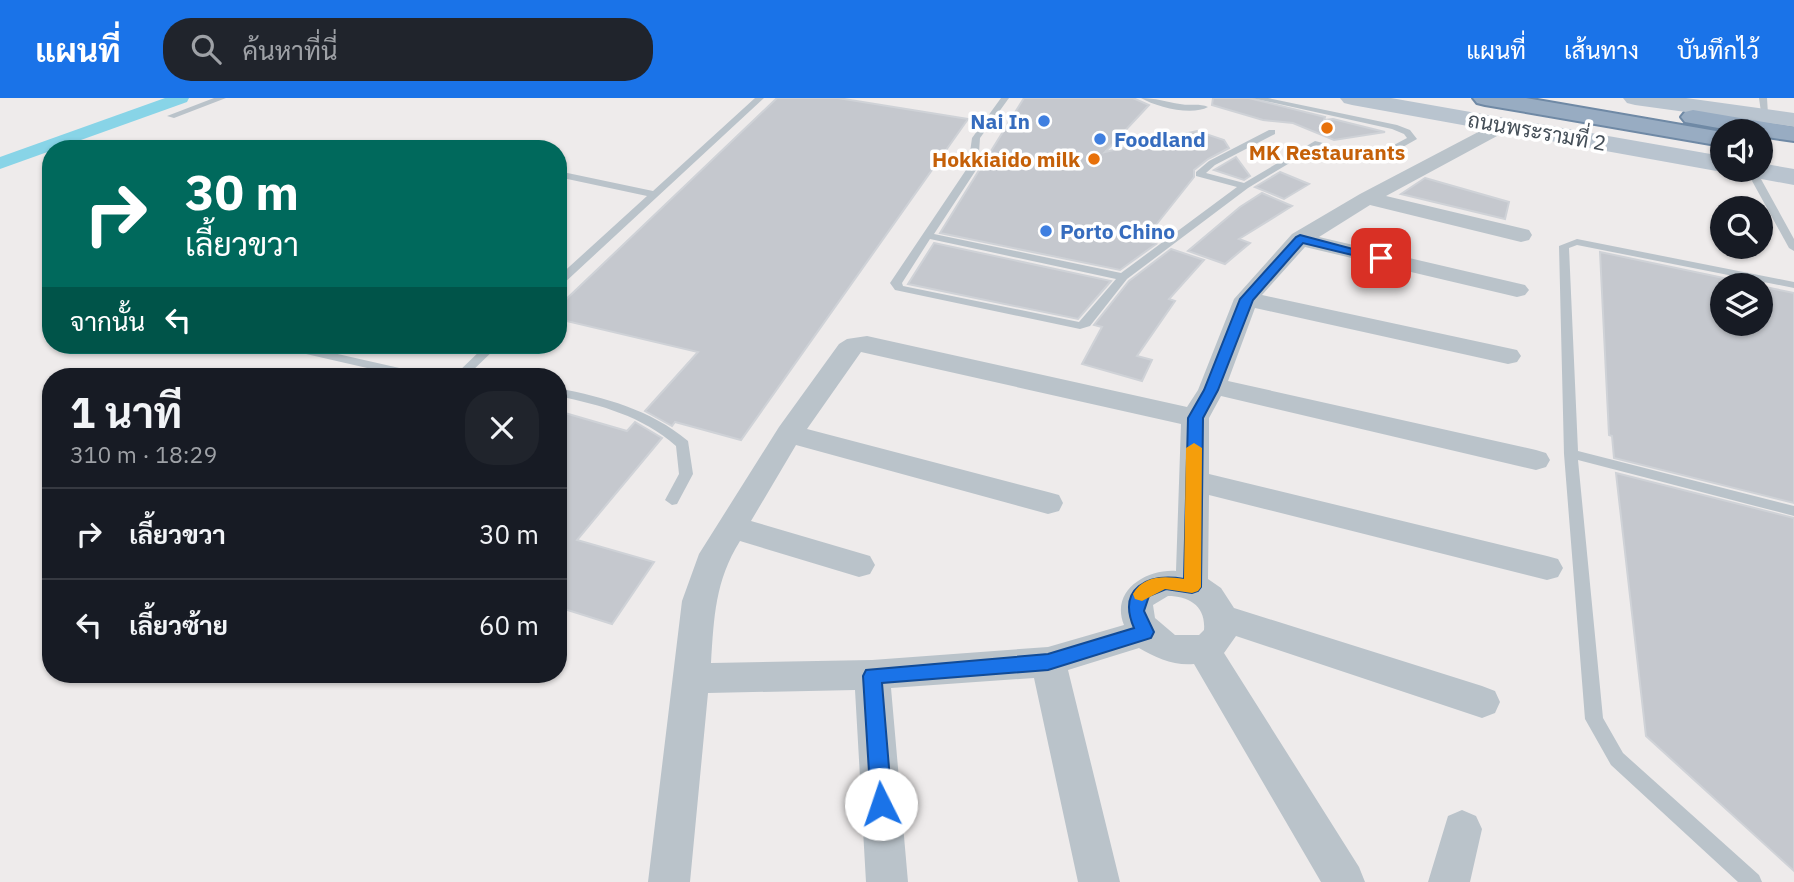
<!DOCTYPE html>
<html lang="th">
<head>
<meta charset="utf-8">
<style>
  body { margin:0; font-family:"IBM Plex Sans",Sarabun,sans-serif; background:#20242c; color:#f1f3f6; height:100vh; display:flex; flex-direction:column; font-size:26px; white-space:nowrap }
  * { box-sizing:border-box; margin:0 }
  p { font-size:23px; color:#9ea1a6 }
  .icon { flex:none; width:38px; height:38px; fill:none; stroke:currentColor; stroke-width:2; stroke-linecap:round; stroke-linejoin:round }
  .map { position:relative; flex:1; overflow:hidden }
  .drawer { position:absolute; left:42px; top:270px; width:525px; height:315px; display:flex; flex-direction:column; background:#171b24; border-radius:28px; box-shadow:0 2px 5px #0004 }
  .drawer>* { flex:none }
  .hud { position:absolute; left:42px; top:42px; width:525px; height:214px; border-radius:28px; box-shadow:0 2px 5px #0004; background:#00695c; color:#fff; overflow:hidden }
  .fabs { position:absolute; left:1710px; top:21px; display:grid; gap:14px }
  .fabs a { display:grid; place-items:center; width:63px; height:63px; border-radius:50%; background:#171b24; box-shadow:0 2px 5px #0004; font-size:35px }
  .pin { position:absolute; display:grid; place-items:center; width:60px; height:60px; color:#fff; margin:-30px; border-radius:14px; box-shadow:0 4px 10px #0006 }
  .me { position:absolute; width:77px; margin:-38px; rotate:356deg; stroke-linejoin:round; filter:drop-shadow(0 0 5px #0008) }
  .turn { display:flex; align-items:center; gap:24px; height:147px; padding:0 28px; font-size:32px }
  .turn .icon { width:91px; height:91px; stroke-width:2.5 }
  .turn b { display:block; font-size:49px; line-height:60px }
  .then { display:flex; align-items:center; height:66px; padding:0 28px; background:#0003; gap:14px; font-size:26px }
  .round { display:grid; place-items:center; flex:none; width:74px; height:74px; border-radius:28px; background:#20242c }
  .overview { display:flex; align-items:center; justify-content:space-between; height:119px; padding:0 28px }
  h1 { font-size:42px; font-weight:700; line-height:52px }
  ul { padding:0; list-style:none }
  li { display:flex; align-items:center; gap:21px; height:91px; padding:0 28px; border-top:2px solid #363941 }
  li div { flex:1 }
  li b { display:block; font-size:26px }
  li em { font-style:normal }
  header { display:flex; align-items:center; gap:42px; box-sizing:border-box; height:98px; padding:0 35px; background:#1a73e8; color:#fff }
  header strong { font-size:33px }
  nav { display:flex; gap:38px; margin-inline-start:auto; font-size:24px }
  .search { width:490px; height:63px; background:#20242c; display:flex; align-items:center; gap:18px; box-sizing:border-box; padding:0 24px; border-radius:28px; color:#9ea1a6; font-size:26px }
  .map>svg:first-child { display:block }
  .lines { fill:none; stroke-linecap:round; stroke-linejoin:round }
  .canal { fill:#88d4e7; fill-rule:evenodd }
  .building { fill:#c5c8ce; stroke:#cfd2d7; stroke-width:2 }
  .trunk-casing { stroke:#6f89a5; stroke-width:4 }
  .service { fill:#bac3ca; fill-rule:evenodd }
  .minor { fill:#bac3ca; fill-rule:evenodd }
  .secondary { fill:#b9c4cf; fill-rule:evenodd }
  .trunk { fill:#98acc2; fill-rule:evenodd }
  .route { fill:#1a73e8; stroke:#114b97; stroke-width:2 }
  .slow { fill:#f59e0b }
  .shop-dot { fill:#3f7fe0; stroke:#fff; stroke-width:2.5 }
  .food-dot { fill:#e8710a; stroke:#fff; stroke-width:2.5 }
  .labels { text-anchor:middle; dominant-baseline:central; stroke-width:7; stroke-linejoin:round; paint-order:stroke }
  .far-shop-label { font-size:21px; font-weight:bold; fill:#366cbe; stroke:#fff; text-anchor:start }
  .far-street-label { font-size:21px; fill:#454f58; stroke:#fff }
  .far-food-label { font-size:21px; font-weight:bold; fill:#c56008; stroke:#fff }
</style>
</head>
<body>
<header>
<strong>แผนที่</strong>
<div class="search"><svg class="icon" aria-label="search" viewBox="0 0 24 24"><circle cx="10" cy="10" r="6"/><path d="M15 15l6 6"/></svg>ค้นหาที่นี่</div>
<nav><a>แผนที่</a><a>เส้นทาง</a><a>บันทึกไว้</a></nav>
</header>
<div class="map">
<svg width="1794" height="784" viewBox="0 0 1794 784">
  <rect width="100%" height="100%" fill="#eeebeb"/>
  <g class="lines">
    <path class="canal" d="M165,0H189L187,4L0,71V59Z"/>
  </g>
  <path class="building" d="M777,0H838L968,21L741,342L675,324L672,328L645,313L698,254L558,221V209Z
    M1024,0H1133L1149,7L1105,54L1197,33L1224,42L1229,50L1208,61L1194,72V79L1144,142L1156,146L1120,172L940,135Z
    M1213,0H1249L1325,19L1324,22L1333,21L1385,34L1334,42L1293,25L1263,22L1212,7Z
    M1236,59L1250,78L1244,82L1214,72Z
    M1280,74L1309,86L1284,101L1255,89Z
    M1425,80L1509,104L1505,121L1401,96Z
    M1262,95L1292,108L1239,141L1250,145L1225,166L1188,153L1240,109Z
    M934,145L1111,183L1078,221L908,186Z
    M1171,151L1204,162L1169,201L1175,203L1137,258L1152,262L1142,283L1082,266L1102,229L1094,227L1129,183Z
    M1600,154L1757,187H1722V226H1760V188L1794,195V405L1614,360L1612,338L1609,337Z
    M558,313L627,333L635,324L662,340L577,442L654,464L612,526L558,509Z
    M1616,375L1794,420V773L1646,638Z"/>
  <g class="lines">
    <defs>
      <path id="trunk" d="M1473,0H1526L1722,34V48L1485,7L1477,5Z
        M1693,12L1794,29V43L1760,38V33H1735L1685,24L1681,19L1685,14Z"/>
    </defs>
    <use href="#trunk" class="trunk-casing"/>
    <path class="service" d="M214,0H226L174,20L167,18Z
      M755,0H764L562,187L558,188V179L647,98L558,79V73L653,93Z
      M1001,0H1009L980,40L978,69L934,136L1121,175L1237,89L1196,78V74L1209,63L1269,32H1275V36L1215,67L1206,75L1244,85L1315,43L1323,45L1248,90L1127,181L1090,228L1080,231L895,192L890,185L968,69L972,40ZM930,141L1116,181L1079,224L903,188L902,185Z
      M1141,0C1155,0 1167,4 1180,6C1190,8 1200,5 1208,9C1192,18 1156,9 1141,0Z
      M1252,0H1268L1397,27L1410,32L1417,41L1394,54L1345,57V53L1348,52L1392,48L1407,40L1404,36L1392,31Z
      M1759,0H1767L1768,16L1761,14Z
      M1746,72H1756L1794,141V153L1789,150Z
      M1577,141L1794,184V190L1577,147L1569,150L1578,353L1794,408V418L1578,362L1603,620L1623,655L1759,777L1762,784H1738L1611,667L1585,621L1564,356L1559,148Z
      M278,247H298L417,274L423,278H402L280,250Z
      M486,247H499L467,278H454Z
      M558,290C605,300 650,311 688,343L693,376L677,406L672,407L665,402L679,376L676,348C642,318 601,307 558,298Z"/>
    <path class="minor" d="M1503,21L1512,27L1510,31L1386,98L1529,132L1532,137L1529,142L1521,144L1370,107L1319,139L1525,187L1529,192L1525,197L1517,199L1305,149L1262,197L1517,252L1521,258L1517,264L1508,266L1255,210L1228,283L1536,352L1546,355L1550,362L1546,369L1536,372L1221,298L1209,320V376L1547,458L1558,461L1563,470L1558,479L1547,482L1209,397L1208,481L1221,490L1234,510L1482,588L1495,593L1500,604L1495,615L1482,620L1236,538L1224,555L1359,769L1365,784H1321L1194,566C1174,568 1156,560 1139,550L1068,572L1120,784H1078L1034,580L891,590L908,784H866L855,592L708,595L690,784H648L682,503L699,456L779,329L839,246L847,241L867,238L1187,309L1198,292L1234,201L1292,136L1360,96ZM861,254L1181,326L1176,473C1146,471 1110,493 1124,527L1048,549L872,562L711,565C714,519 715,483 740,443L859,479L870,476L875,467L870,458L751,423L796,347L1048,416L1059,413L1063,405L1059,397L1048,394L807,331ZM1168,498C1189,498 1206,508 1204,532L1199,537H1175L1155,520L1153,507Z
      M1462,712L1476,718L1482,731L1470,784H1428L1448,718Z"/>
    <path class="secondary" d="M1340,0H1391L1722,58V72H1730L1722,74L1352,7L1344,5Z
      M1623,0H1686L1794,15V29L1635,7L1627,5Z
      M1760,65L1794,71V87L1745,78L1741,72H1760Z"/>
    <use href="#trunk" class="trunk"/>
  </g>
  <path class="route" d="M1300,137L1387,160L1381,164L1303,145L1253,202L1218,292L1203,320L1201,489L1198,493L1192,495L1166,491L1149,498L1144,513L1154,534L1151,540L1048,572L882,585L892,706L889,713L881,716L874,713L871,706L863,578L866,572L1048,556L1134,530C1117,490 1147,475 1184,481L1188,320L1204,292L1240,201L1296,139Z"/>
  <path class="slow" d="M1194,345L1202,350L1201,489L1198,493L1192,495L1165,491L1142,503L1135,501L1133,496C1144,477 1164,478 1184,481L1186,350Z"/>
  <g class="shop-dot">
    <circle cx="1044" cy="23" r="7"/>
    <circle cx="1100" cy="41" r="7"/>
    <circle cx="1046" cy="133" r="7"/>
  </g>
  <g class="food-dot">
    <circle cx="1327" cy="30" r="7"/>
    <circle cx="1094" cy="61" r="7"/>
  </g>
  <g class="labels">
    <g class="far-shop-label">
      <text x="1030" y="23" text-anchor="end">Nai In</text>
      <text x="1114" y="41">Foodland</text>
      <text x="1060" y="133">Porto Chino</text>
    </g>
    <g class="far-street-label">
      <text transform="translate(1537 33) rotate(10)">ถนนพระรามที่ 2</text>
    </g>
    <g class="far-food-label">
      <text x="1327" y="54">MK Restaurants</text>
      <text x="1080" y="61" text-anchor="end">Hokkiaido milk</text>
    </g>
  </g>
</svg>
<div class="fabs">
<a><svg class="icon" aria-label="sound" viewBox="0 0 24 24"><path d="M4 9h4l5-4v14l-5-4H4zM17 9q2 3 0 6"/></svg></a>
<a><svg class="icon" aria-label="search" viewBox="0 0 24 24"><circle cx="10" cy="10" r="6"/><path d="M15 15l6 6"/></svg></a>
<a><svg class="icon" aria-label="layers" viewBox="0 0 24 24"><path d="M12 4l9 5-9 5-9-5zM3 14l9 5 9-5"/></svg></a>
</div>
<div class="pin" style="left:1381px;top:160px;background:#d93025"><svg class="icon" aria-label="arrive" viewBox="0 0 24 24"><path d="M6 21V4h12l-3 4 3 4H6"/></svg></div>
<svg class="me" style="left:881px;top:706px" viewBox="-20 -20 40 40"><circle r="19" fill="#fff"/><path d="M0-13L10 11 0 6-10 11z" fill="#1a73e8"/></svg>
<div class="hud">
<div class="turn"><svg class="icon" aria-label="right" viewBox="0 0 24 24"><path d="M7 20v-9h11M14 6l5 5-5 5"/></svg><div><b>30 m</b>เลี้ยวขวา</div></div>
<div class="then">จากนั้น<svg class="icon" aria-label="left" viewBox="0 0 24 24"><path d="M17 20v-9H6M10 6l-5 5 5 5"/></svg></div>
</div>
<section class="drawer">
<div class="overview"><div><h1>1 นาที</h1><p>310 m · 18:29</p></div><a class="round"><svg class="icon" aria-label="close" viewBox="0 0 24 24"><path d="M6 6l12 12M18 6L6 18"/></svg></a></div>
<ul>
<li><svg class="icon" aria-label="right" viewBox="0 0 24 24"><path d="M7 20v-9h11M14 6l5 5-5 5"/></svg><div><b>เลี้ยวขวา</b></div><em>30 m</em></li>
<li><svg class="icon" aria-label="left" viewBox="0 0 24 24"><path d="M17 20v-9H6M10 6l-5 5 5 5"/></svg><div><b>เลี้ยวซ้าย</b></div><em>60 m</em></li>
</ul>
</section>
</div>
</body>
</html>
